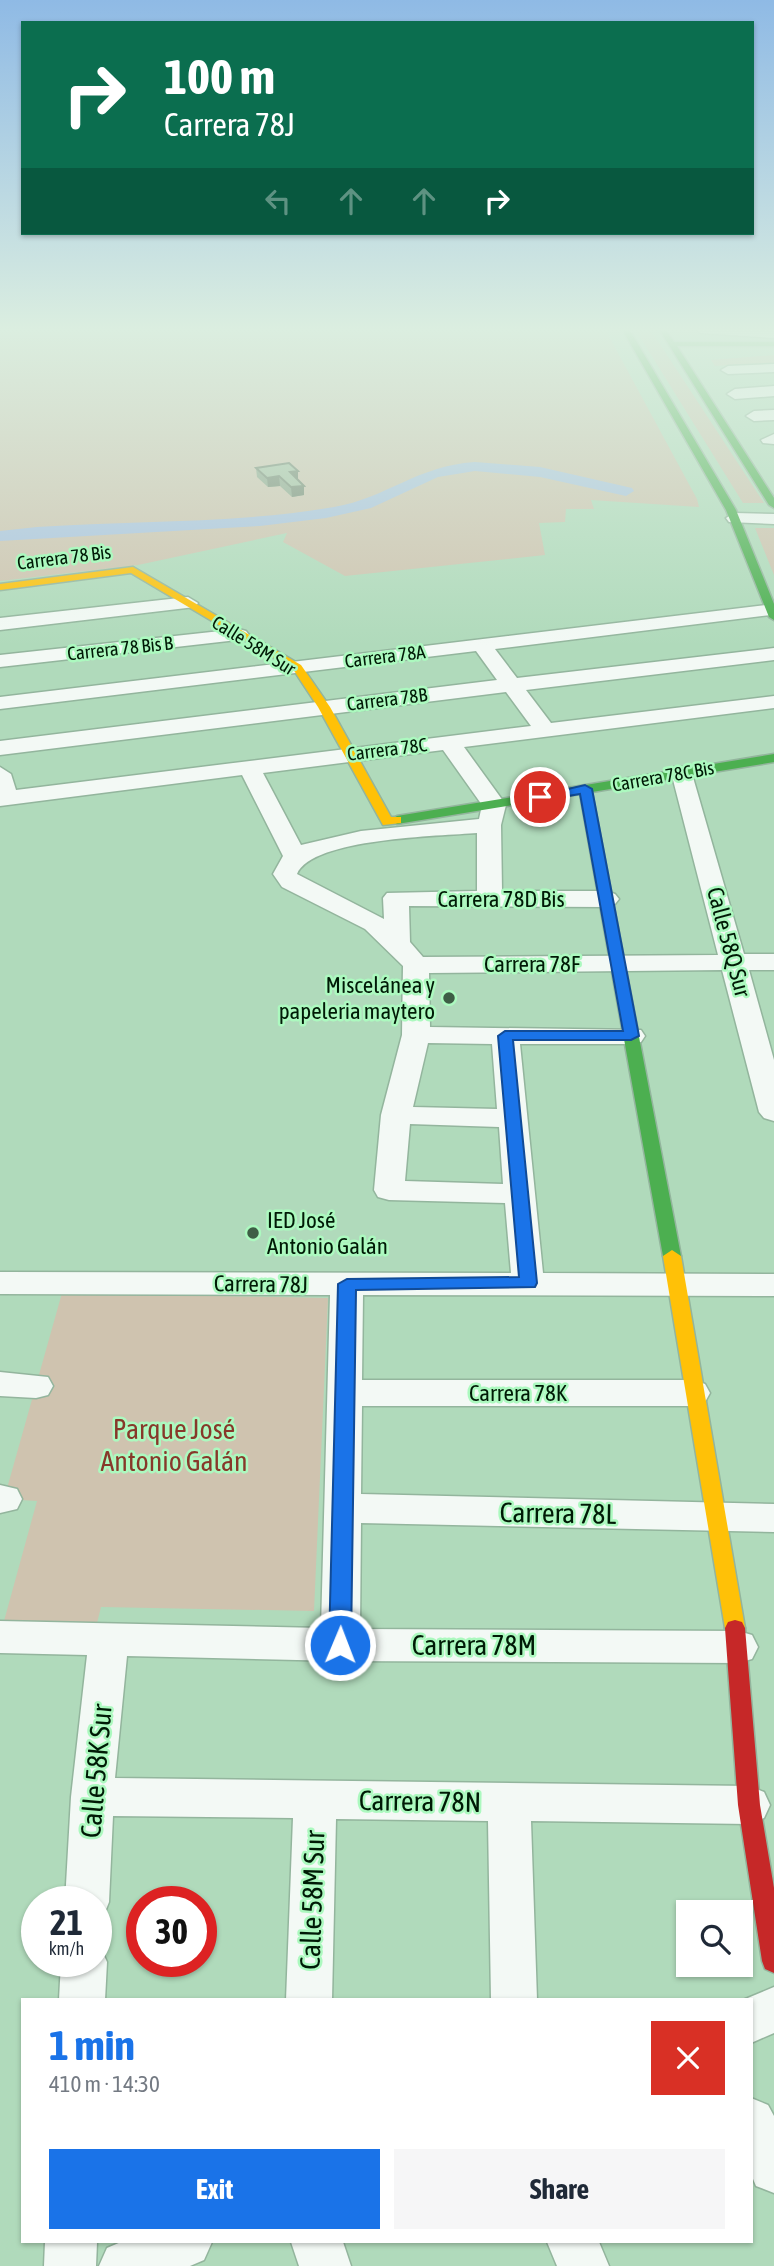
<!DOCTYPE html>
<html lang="en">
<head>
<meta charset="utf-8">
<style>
  body { margin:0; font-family:"Asap Condensed",sans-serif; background:#f6f6f7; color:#1f2937; height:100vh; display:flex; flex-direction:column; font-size:26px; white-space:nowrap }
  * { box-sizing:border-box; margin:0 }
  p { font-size:23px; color:#747a83 }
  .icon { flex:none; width:38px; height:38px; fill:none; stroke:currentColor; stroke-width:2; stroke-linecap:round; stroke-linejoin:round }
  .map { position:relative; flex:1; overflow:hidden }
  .side { position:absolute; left:21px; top:1998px; width:732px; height:245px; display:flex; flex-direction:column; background:#fff; border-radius:0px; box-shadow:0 2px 5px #0004 }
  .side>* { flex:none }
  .top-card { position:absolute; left:21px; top:21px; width:733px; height:214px; border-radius:0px; box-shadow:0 2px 5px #0004; background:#0b6e4f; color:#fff; overflow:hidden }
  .buttons { position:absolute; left:676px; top:1900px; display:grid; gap:14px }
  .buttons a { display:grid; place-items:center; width:77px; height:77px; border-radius:0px; background:#fff; box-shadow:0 2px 5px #0004; font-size:35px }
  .speed { position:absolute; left:21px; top:1886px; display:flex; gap:14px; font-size:35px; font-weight:700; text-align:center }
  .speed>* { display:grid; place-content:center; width:91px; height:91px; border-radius:50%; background:#fff; box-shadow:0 2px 5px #0004; line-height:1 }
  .speed small { font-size:18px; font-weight:400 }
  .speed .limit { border:10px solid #d22; background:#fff; color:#111 }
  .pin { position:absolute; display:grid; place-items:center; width:60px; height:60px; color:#fff; margin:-30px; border:4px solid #fff; border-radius:50%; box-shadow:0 2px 7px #0007 }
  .me { position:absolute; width:77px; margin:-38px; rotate:1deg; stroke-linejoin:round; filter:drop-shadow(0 0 5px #0008) }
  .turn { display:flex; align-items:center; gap:24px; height:147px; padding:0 28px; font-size:32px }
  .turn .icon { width:91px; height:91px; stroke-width:2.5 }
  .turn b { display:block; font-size:49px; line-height:60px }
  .lanes { display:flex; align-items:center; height:66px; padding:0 28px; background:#0003; justify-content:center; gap:35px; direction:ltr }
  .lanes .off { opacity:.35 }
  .round { display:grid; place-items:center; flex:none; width:74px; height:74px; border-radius:0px; background:#f6f6f7 }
  .overview { display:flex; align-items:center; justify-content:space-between; height:119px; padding:0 28px }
  h1 { font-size:42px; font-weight:700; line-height:52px; color:#1a73e8 }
  .primary-button { display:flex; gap:14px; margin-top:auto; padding:14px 28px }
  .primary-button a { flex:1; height:80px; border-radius:0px; background:#1a73e8; color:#fff; font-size:28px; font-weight:700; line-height:80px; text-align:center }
  .primary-button a+a { background:#f6f6f7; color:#1f2937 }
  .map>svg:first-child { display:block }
  .green { fill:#cfc3af }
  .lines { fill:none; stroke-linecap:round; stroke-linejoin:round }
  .canal { fill:#aac2e0; fill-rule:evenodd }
  .street-casing { stroke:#93b59d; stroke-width:3 }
  .fast-casing { stroke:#93b59d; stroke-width:3 }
  .slow-casing { stroke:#93b59d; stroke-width:3 }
  .jam-casing { stroke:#93b59d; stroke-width:3 }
  .street { fill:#f3f9f5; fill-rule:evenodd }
  .fast { fill:#4caf50; fill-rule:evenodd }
  .slow { fill:#ffc107; fill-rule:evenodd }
  .jam { fill:#c62828; fill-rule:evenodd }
  .wall { fill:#8da48b }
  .shaded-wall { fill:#738671 }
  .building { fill:#a4bfa2; stroke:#738671; stroke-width:2 }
  .route { fill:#1a73e8; stroke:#114b97; stroke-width:2 }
  .poi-dot { fill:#3e5d45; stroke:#acf9bf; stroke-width:2.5 }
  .labels { text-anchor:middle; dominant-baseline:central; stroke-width:5; stroke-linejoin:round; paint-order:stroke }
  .far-street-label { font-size:19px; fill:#001a06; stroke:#acf9bf }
  .street-label { font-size:23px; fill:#001a06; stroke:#acf9bf }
  .poi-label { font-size:23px; fill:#001a06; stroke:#acf9bf; text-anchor:end }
  .near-park-label { font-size:28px; fill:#87382a; stroke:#acf9bf }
  .near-street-label { font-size:28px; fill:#001a06; stroke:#acf9bf }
</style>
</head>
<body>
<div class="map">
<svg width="774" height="2266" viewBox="0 0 774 2266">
  <rect width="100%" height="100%" fill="#b0dabb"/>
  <path class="green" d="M0,329H605L697,499L699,507L591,500L594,509H566L565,522L539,523L545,555L345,576L283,542L287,533L138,565L0,581Z
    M635,329H650L764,503H743Z
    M774,355V363L715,366L711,360Z
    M755,528H774V575Z
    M62,1293L328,1298L314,1611L101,1607L97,1623L4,1621L37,1501L4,1499Z"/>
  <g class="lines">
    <path class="canal" d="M475,462L540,467L632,488L634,491L626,496L540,477L475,471L438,477L371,508L326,518L260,526L0,541V531L37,527C135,520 236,524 334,507C387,498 416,466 475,462Z"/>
    <defs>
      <path id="street" d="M694,329L774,330V338L701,333Z
        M774,364V372L728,374L721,370L728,366Z
        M774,386V396L735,399L727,394L735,389Z
        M774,410V420L754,421L746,416L754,411Z
        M774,434V444L763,443L761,440Z
        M735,513L774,514V524L729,522L726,518Z
        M188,597L198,603L195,607L0,630V618Z
        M774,604V614L771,615L495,649L517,678L774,648V660L526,690L551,723L774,696V708L464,747L506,805L501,825L502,891H606L615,894L619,899L615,904L606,907L409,906L410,942L423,957L718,955L671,772L674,767H690L744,954H774V970H749L774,1060V1121L764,1118L759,1112L722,970L429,973L430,1027L641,1030L645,1036L641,1042L631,1044H520L543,1273L774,1274V1296L363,1295L362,1380H693L705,1384L710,1393L705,1402L693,1406H362L361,1494L774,1504V1532L361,1523L360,1629L738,1631L752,1635L758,1647L752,1659L738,1663L340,1661L127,1656L115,1778L749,1786L764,1792L770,1805L764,1818L749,1824L531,1821L537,2000H491L488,1821L336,1819L332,2000H286L293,1818L113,1816L109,1902L103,1917L96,1919V1902H65L71,1797L87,1655L0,1653V1621L321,1628L330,1295L0,1294V1272L511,1273L505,1203L389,1200L378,1197L374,1190L381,1115L402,1035L403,966L365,929L282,887L273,874L283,856L242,775L0,806V767L11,774L16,790L531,726L506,692L0,755V741L497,680L476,651L0,709V697ZM443,750L482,805L479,819L361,831L301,845L263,773ZM477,833V891L387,893L383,898L384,919L297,874C312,838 441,836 477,833ZM428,1043L492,1044L497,1109L413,1107ZM410,1124L499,1127L503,1184L405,1181Z
        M239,629L246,631L249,635L246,639L0,667V655Z
        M0,1372L48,1377L53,1386L48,1395L36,1398L0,1396Z
        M0,1485L17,1489L22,1499L17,1509L0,1513Z
        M96,1945L100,1947L107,1962L105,2000H59L61,1962H96Z
        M774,1987V2033L751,2043V2000H743Z
        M751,2098L768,2105L774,2116V2193L756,2186L751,2174Z
        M45,2242H97L96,2266H44Z
        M121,2242H212L204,2260L190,2266H99L107,2248Z
        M291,2242H343L351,2266H299Z
        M547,2242H599L609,2266H557Z"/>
      <path id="fast" d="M622,329H629L736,510L774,604V620L769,617L726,510Z
        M659,329H665L674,342H774V346H677L774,498V508L769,505Z
        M774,754V762L592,792L681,1256L672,1262L663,1256L580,794L397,824L391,820L397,816Z"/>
      <path id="slow" d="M133,567L301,665L330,707L391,817H401V823L383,825L318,707L293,669L131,573L0,590V584Z
        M672,1250L681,1256L745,1628L742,1634L735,1636L728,1634L725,1628L663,1256Z"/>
      <path id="jam" d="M735,1620L742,1622L745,1628L760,1805L774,1888V1973L765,1969L762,1961L738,1805L725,1628L728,1622Z"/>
    </defs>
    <use href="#street" class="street-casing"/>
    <use href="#fast" class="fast-casing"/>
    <use href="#slow" class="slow-casing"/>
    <use href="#jam" class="jam-casing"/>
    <use href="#street" class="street"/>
    <use href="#fast" class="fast"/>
    <use href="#slow" class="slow"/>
    <use href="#jam" class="jam"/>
  </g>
  <path class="wall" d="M256,468L298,471V480L304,495L292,497L280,486L268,487L257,477Z"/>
  <path class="shaded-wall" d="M298,471V481L290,472Z
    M279,476L280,486L268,487L267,478Z
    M304,486V495L292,497L291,487Z"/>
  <path class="building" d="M289,463L298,471L290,472L304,486L291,487L279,476L267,478L256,468Z"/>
  <linearGradient id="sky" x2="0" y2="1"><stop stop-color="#8fbae5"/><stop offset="0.51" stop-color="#dbeee0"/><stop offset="1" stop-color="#dbeee0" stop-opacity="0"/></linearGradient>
  <rect width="774" height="646" fill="url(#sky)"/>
  <path class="route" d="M585,785L592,789L639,1036L631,1040H513L537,1283L535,1287L356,1290L351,1645L348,1651L340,1653L333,1651L329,1645L338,1284L347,1279L519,1277L498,1036L505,1031H623L580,794L540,801L533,797Z"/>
  <g class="poi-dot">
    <circle cx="449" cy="998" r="7"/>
    <circle cx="253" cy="1233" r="7"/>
  </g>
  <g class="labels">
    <g class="far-street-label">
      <text transform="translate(64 557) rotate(-7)">Carrera 78 Bis</text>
      <text transform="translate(254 645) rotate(32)">Calle 58M Sur</text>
      <text transform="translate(120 648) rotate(-6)">Carrera 78 Bis B</text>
      <text transform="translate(385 656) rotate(-7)">Carrera 78A</text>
      <text transform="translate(387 699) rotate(-7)">Carrera 78B</text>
      <text transform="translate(387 749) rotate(-7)">Carrera 78C</text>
      <text transform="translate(663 776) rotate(-10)">Carrera 78C Bis</text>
    </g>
    <g class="street-label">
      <text x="501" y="899">Carrera 78D Bis</text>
      <text transform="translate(729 942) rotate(75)">Calle 58Q Sur</text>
      <text x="532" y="964">Carrera 78F</text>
      <text transform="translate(261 1284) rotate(1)">Carrera 78J</text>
      <text x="518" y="1393">Carrera 78K</text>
    </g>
    <g class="poi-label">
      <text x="435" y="985">Miscelánea y<tspan x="435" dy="26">papeleria maytero</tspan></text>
      <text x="267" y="1220" text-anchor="start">IED José<tspan x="267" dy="26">Antonio Galán</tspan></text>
    </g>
    <g class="near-park-label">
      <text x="174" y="1429">Parque José<tspan x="174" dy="32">Antonio Galán</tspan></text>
    </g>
    <g class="near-street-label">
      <text transform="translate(558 1513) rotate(1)">Carrera 78L</text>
      <text x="474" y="1645">Carrera 78M</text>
      <text transform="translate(96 1771) rotate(-85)">Calle 58K Sur</text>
      <text transform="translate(420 1801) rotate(1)">Carrera 78N</text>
      <text transform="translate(312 1900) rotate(-88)">Calle 58M Sur</text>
    </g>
  </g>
</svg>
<div class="buttons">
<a><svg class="icon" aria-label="search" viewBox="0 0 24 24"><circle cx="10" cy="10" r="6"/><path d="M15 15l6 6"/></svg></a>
</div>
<div class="speed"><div>21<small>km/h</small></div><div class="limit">30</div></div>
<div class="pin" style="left:540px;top:797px;background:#d93025"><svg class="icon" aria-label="arrive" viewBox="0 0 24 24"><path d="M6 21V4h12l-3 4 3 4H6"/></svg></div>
<svg class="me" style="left:340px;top:1645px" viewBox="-20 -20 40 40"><circle r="17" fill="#1a73e8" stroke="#fff" stroke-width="3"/><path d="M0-11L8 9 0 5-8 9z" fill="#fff"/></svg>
<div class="top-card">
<div class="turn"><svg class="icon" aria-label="right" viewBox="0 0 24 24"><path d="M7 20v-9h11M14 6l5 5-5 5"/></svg><div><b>100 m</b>Carrera 78J</div></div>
<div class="lanes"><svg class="icon off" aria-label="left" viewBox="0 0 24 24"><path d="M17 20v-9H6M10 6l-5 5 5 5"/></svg><svg class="icon off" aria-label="ahead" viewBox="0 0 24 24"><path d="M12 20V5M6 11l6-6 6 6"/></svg><svg class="icon off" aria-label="ahead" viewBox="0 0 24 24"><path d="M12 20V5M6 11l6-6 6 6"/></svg><svg class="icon" aria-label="right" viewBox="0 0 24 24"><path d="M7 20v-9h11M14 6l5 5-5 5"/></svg></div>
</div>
<section class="side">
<div class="overview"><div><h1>1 min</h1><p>410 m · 14:30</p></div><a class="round" style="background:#d93025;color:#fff"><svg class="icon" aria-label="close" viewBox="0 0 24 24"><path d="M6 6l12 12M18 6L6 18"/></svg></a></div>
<div class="primary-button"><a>Exit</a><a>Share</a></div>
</section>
</div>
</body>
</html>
